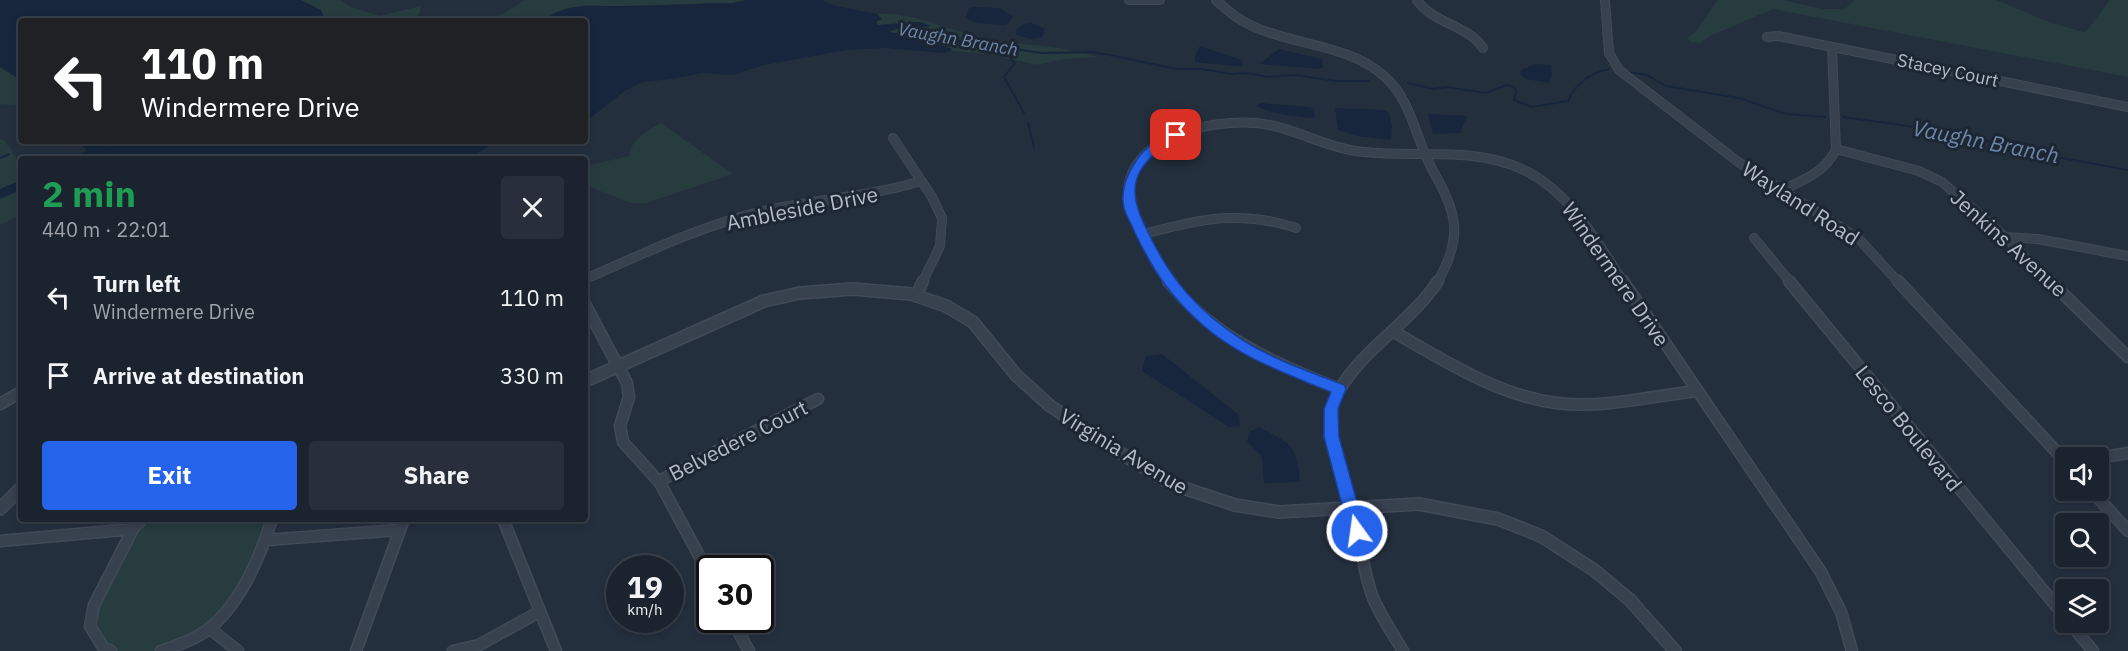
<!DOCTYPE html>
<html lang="en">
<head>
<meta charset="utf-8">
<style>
  body { margin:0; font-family:"IBM Plex Sans",sans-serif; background:#282f3a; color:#f1f3f6; height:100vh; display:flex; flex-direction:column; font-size:22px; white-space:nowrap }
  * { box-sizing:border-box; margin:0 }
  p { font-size:20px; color:#a0a4aa }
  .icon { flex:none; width:33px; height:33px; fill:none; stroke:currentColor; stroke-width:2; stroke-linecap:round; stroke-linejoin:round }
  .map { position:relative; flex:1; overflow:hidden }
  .side { position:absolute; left:18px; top:156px; width:570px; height:366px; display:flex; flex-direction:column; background:#1b232e; border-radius:6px; box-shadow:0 3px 9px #0003,0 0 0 2px #39404a }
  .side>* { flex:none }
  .hud { position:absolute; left:18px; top:18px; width:570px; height:126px; border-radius:6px; box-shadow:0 3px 9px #0003,0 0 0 2px #39404a; background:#202124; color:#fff; overflow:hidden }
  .tools { position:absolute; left:2055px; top:447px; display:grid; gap:12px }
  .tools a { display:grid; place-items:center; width:54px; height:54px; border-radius:6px; background:#1b232e; box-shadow:0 3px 9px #0003,0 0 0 2px #39404a; font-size:30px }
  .speed { position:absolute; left:606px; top:555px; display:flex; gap:12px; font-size:30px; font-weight:700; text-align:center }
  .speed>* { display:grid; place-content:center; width:78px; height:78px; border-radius:50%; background:#1b232e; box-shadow:0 3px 9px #0003,0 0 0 2px #39404a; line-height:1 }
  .speed small { font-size:15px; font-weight:400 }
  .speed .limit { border:3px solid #111; border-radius:9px; background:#fff; color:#111 }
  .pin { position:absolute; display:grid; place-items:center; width:51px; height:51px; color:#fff; margin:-26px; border-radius:12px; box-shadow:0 3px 9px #0006 }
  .me { position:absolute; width:66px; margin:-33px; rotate:346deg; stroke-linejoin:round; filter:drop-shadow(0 0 4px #0008) }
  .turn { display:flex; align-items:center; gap:21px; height:126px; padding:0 24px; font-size:27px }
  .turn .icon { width:78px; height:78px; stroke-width:2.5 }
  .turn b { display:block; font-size:42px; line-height:51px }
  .round { display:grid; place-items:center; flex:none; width:63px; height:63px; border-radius:6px; background:#282f3a }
  .head { display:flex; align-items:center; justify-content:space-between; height:102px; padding:0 24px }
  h1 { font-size:36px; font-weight:800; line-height:45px; color:#1e9e55 }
  .primary-button { display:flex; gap:12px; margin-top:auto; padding:12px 24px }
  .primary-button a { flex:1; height:69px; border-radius:6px; background:#2563eb; color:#fff; font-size:24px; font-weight:800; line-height:69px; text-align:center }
  .primary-button a+a { background:#282f3a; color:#f1f3f6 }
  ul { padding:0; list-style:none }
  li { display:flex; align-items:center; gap:18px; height:78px; padding:0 24px }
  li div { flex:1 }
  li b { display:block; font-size:22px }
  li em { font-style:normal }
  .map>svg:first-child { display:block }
  .green { fill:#263c3f }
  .water { fill:#17263c }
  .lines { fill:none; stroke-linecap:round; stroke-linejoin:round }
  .stream { stroke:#17263c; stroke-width:2 }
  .canal { stroke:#17263c; stroke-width:9 }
  .minor-far1-casing { stroke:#414a57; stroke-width:10 }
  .minor-casing { stroke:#414a57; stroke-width:13 }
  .tertiary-casing { stroke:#414a57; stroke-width:14 }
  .minor-far1 { stroke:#38414e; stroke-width:8 }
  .minor { stroke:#38414e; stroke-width:10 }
  .tertiary { stroke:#38414e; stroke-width:11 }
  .route { fill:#2563eb; stroke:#184099; stroke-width:1.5 }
  .labels { text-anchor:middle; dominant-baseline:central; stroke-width:6; stroke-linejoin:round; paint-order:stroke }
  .far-water-label { font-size:18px; font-style:italic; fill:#6d86a8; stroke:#1d2633 }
  .far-street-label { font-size:18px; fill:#b4bcc9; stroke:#1d2633 }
  .street-label { font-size:21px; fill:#b4bcc9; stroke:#1d2633 }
  .water-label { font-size:22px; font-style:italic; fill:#6d86a8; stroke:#1d2633 }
</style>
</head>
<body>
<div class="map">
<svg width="2128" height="651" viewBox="0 0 2128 651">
  <rect width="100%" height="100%" fill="#242f3e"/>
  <path class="green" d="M283,0H340L351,7L380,16L421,6L420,12L413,21H324Z
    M525,0H746L733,3L631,6L542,21H482L505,13Z
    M1718,0H1782L1823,9H1839L1846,8L1855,0H1996L2049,22L2083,32H2086L2110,0H2128V77L1773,9L1710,36L1701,43L1690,42L1687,38L1695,32Z
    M877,14C915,12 948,31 985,38C1022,46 1063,45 1098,57L1064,59L1037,65L988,54L951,51V49L925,39L889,32C911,20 935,38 958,42L931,29L919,28L928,25L920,22L878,25L876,22L881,19Z
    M0,67L16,77L21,76V106L0,104Z
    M661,123L733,174L646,203H631L585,185V166L629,156C631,139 647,131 661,123Z
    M0,139L4,140L21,165V215L0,225Z
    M142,519H272L266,540L224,613L209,628L161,651H114L99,640L90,626L94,605Z"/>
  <path class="water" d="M0,0H301L321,10L326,21H21V76L16,77L0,67Z
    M746,0H822L836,6L877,14L882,19L876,22L878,25L920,22L931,26L920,28L943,33L961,43C941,38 908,20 889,32L925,39L952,49L946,53H941L886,48L847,50L764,65L733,75L702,73L671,79L643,82L626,90L585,122V21H540C572,0 591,7 625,6C661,6 697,3 733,3Z
    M974,7L1000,8L1013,16L1009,23L1004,25L977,23L966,18L969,8Z
    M1032,23L1045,29L1042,37L1031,39L1016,35V30L1023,24Z
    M1200,46L1242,60L1243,67L1195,62V55Z
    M1279,49L1322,59L1323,67L1319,69L1259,64Z
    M1535,64L1551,65L1552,76L1549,83L1526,79L1520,74L1521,70Z
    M1261,103L1310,107L1314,109L1315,115L1313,118C1296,117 1271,114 1257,106Z
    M1335,108L1384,110L1389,113L1392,126L1391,140L1356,136L1338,130Z
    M1428,114L1467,116L1460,133L1433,134Z
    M496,141L478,153L459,159H94L79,142Z
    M1162,354L1239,415L1240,426L1229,427L1142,371L1146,356Z
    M1259,427C1291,444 1297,444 1300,482L1264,483L1262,457L1247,442L1249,432Z"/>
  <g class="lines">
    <path class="stream" d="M953,40L1042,53L1094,52L1177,69H1201L1232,74L1247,73L1268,77L1295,75L1336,81H1369
      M1001,47L1015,63L1004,77L1024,113
      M1629,72L1647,75L1666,86L1739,98L1786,114L1825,117
      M1408,83L1434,89L1446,87L1486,93L1507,85L1514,87L1516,91L1514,100L1532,107L1568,101C1576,83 1590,73 1609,69
      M1843,117L1945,131L2045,155L2128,170
      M1028,123L1034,147
      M0,158L9,154"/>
    <path class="canal" d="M79,159L109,146V141
      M0,194L21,185"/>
    <defs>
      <path id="minor-far1" d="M1129,0H1160
        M1216,0C1229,12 1241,22 1257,28C1299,46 1349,45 1384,76C1412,100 1415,138 1432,169C1457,213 1464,236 1437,283
        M1417,0C1432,23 1468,25 1483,48
        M1605,0L1609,53L1619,70L1741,164L1859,239L1899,283
        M1767,37L1778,36L2128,107
        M893,138L932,197L942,218L940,246L922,283
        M1836,149L1919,171L1942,182L2005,237L2052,283
        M1780,191C1802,181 1826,172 1836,149L1832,47
        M1143,234C1200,220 1238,209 1296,228
        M2005,237L2038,239L2128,256
        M1754,238L1791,283
        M585,279C643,254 702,225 764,211C816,199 869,197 921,181
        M1169,283C1156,265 1128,214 1128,192C1130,136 1212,119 1256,123C1291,126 1321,146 1356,151C1412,159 1469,145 1522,169C1570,191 1596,241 1624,283"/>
      <path id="minor" d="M1168,281C1213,337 1274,363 1339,389
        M1623,281L1821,572L1841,612L1852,651
        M1789,281L2066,618
        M1898,281L2066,462
        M2050,281L2128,357
        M916,296L923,281
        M585,304L627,383L629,397L620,426L623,442L660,483L710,576
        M1394,332C1445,361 1497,395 1556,403C1603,409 1651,396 1697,391
        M0,404L21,392
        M2098,458L2128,453
        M659,481L818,399
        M2091,490L2128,531
        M503,519L556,651
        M266,540L398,530
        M0,541L133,529
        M732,620L749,651
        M2069,622L2093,651
        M209,628L238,651
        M111,651L103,647L90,626L94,605L133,529L142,519
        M161,651C178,645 197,639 211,627C242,601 260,557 272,519
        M356,651L404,519
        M453,651L479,645L539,612
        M1403,651C1393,634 1382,618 1374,600C1363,574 1362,546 1355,520C1345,478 1315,430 1340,389C1364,348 1411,322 1438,281"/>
      <path id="tertiary" d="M585,381L764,301L800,293L853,289L911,294L946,306L973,322L1016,375L1049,405L1109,446L1171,484L1235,505L1279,512L1419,504L1498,519L1541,536L1594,570L1630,600L1675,651
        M0,509L21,488"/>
    </defs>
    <use href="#minor-far1" class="minor-far1-casing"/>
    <use href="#minor" class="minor-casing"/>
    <use href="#tertiary" class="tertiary-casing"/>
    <use href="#minor-far1" class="minor-far1"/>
    <use href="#minor" class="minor"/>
    <use href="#tertiary" class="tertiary"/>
  </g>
  <path class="route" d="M1176,131L1180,132V138C1164,146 1148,156 1139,173C1130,193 1138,212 1147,230C1170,279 1197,311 1244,341C1275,360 1310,372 1344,385L1346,389L1338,409L1339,437L1365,531L1363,536L1357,538L1352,536L1349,531L1324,437V409L1331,392C1287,374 1241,358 1205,327C1171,298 1154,272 1135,233C1132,225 1126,216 1124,208C1120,190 1127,175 1136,161C1145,147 1160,136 1176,131Z"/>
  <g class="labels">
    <g class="far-water-label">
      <text transform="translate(958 39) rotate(10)">Vaughn Branch</text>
    </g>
    <g class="far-street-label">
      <text transform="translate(1948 70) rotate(12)">Stacey Court</text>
    </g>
    <g class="street-label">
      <text transform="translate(1801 203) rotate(33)">Wayland Road</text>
      <text transform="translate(802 208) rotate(-11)">Ambleside Drive</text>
      <text transform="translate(2009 243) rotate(42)">Jenkins Avenue</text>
      <text transform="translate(1616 274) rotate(55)">Windermere Drive</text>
      <text transform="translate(1909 428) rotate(51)">Lesco Boulevard</text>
      <text transform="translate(738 440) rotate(-27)">Belvedere Court</text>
      <text transform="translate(1124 451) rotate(31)">Virginia Avenue</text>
    </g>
    <g class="water-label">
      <text transform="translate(1986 141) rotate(11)">Vaughn Branch</text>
    </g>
  </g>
</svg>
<div class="tools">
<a><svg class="icon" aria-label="sound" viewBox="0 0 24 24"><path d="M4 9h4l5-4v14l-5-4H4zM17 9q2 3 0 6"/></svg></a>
<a><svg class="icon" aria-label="search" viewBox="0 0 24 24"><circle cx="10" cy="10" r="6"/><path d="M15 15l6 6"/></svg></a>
<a><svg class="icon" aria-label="layers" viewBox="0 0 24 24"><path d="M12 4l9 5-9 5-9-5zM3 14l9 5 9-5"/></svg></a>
</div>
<div class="speed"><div>19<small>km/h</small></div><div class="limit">30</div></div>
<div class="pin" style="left:1176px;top:135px;background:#d93025"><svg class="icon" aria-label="arrive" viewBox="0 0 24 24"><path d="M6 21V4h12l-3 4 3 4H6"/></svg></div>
<svg class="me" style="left:1357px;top:531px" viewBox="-20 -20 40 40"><circle r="17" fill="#2563eb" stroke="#fff" stroke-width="3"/><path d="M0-11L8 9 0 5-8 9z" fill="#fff"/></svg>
<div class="hud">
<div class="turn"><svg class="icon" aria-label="left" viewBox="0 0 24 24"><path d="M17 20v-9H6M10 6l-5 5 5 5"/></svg><div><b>110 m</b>Windermere Drive</div></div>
</div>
<section class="side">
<div class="head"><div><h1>2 min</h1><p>440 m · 22:01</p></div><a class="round"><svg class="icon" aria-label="close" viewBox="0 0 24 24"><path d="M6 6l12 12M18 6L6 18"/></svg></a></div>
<ul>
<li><svg class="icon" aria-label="left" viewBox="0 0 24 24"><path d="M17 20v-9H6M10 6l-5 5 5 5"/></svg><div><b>Turn left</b><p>Windermere Drive</p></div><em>110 m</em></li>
<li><svg class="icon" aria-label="arrive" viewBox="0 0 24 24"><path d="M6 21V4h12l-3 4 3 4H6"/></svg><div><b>Arrive at destination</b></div><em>330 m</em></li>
</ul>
<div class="primary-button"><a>Exit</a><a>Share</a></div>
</section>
</div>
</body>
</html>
